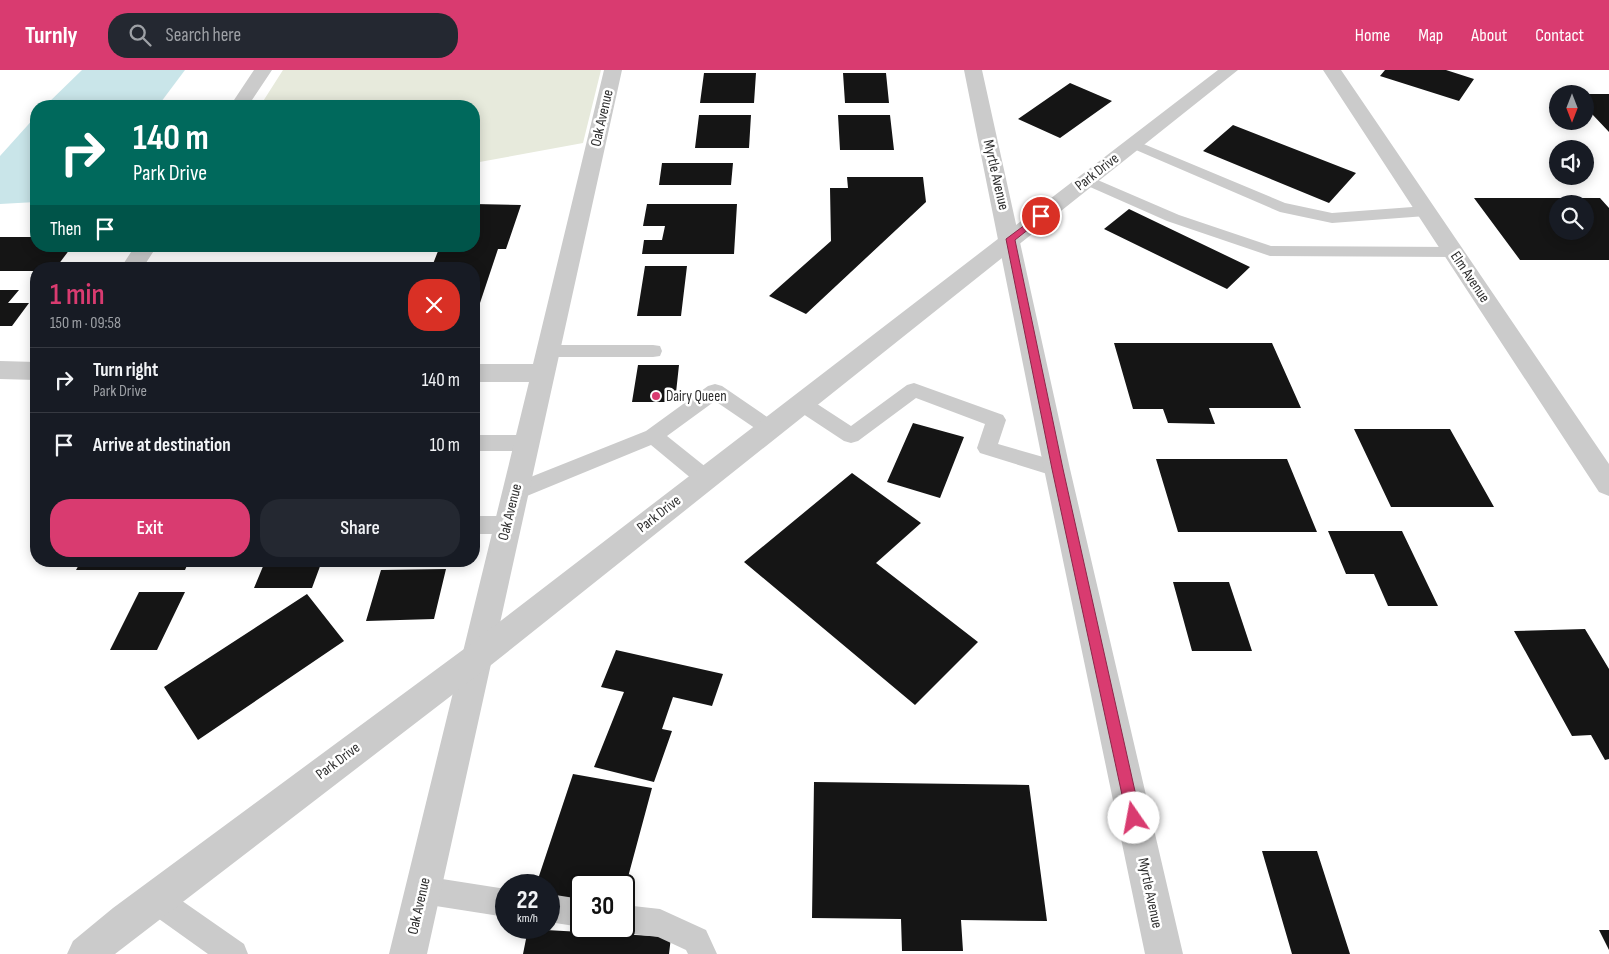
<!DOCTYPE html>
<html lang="en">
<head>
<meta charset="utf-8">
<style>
  body { margin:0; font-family:"Sofia Sans Condensed",sans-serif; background:#242831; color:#f1f3f6; height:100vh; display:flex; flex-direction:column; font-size:19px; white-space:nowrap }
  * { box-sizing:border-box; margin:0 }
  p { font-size:16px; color:#9ea1a6 }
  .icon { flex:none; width:28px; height:28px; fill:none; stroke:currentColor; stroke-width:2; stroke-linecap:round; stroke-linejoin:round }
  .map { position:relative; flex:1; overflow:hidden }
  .panel { position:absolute; left:30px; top:192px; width:450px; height:305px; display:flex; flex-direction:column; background:#171b24; border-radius:20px; box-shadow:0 2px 12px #0003 }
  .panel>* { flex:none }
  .hud { position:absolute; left:30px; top:30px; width:450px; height:152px; border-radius:20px; box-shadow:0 2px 12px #0003; background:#00695c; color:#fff; overflow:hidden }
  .needle { width:32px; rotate:180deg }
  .buttons { position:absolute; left:1549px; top:15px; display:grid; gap:10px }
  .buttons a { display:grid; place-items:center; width:45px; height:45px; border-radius:50%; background:#171b24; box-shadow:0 2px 12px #0003; font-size:25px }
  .speed { position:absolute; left:495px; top:804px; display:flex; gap:10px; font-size:25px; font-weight:700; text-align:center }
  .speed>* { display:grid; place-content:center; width:65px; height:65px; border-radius:50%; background:#171b24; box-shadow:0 2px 12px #0003; line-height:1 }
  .speed small { font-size:12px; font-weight:400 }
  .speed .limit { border:2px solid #111; border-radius:8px; background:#fff; color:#111 }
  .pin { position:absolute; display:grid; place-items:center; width:42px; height:42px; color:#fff; margin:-21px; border:2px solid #fff; border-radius:50%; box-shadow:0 1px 5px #0007 }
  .me { position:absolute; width:55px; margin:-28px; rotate:348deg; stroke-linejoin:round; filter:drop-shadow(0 0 4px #0008) }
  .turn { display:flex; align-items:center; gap:18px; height:105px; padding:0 20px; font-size:22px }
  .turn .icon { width:65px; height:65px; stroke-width:2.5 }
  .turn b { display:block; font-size:35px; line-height:42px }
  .then { display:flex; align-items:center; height:48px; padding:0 20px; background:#0003; gap:10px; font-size:19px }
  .round { display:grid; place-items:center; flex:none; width:52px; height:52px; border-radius:20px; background:#242831 }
  .summary { display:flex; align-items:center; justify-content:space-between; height:85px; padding:0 20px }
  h1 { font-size:30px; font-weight:600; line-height:38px; color:#d93b70 }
  .action { display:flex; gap:10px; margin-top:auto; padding:10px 20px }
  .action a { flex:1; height:58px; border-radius:20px; background:#d93b70; color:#fff; font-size:20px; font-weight:600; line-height:58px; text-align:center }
  .action a+a { background:#242831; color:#f1f3f6 }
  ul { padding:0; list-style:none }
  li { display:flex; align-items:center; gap:15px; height:65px; padding:0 20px; border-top:1px solid #363941 }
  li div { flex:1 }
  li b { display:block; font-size:19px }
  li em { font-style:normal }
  header { display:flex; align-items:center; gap:30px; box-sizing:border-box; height:70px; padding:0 25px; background:#d93b70; color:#fff }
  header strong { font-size:24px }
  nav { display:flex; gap:28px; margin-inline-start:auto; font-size:18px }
  .search { width:350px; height:45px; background:#242831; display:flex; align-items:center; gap:12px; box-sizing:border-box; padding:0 18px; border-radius:20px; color:#9ea1a6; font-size:19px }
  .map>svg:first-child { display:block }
  .green { fill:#e7eadc }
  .water { fill:#c9e5e9 }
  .building { fill:#151515; fill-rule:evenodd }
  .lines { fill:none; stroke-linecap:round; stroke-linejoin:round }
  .service { fill:#cbcbcb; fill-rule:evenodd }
  .minor { fill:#cbcbcb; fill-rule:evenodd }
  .tertiary { fill:#cbcbcb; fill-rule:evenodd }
  .route { fill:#d93b70; stroke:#8d2649 }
  .poi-dot { fill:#d93b70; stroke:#fff; stroke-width:2 }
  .labels { text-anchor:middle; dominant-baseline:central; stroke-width:5; stroke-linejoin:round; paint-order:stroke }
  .street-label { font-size:15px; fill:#2e2e2e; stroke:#fff }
  .poi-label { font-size:15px; fill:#2e2e2e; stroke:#fff; text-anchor:start }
</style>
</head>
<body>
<header>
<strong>Turnly</strong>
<div class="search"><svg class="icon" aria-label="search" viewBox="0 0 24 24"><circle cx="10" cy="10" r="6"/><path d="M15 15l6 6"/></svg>Search here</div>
<nav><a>Home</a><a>Map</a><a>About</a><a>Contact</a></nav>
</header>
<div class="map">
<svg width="1609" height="884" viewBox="0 0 1609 884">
  <rect width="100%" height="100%" fill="#fff"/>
  <path class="green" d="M283,0H601L583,73L474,93V36H260Z"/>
  <path class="water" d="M82,0H185L158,36H45Z
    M36,46V132L0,134V86Z"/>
  <path class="building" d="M1385,0H1446L1474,9L1459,31L1380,6Z
    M704,3H756L754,33H700Z
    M843,3H886L889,33H845Z
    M1070,13L1112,31L1060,68L1018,49Z
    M1585,24H1609V62L1592,44H1585Z
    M699,45H751L749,78H695Z
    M838,45H890L894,80H840Z
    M1233,55L1356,103L1329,133L1203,81Z
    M662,93H733L731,115H659Z
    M847,107H923L926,132L806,244L769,226L831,171L830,118H848Z
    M1474,128H1600L1609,138V190H1520ZM1558,134H1585V161H1558Z
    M474,134L521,135L506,179H498L474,251V199H431L440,176H474Z
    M647,134H737L734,184H642L644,170H662L665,156H643Z
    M1129,139L1250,197L1227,219L1104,159Z
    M0,167H36V176L70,179L55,199H36V201H0Z
    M645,196H687L681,246H637Z
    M0,220H19L8,233H29L12,256H0Z
    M1114,273H1272L1301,338H1209L1215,354L1168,353L1163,339H1133Z
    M638,295H679L675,332H632Z
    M913,353L964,367L940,428L887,412Z
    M1354,359H1450L1494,437H1391Z
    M1156,389H1287L1317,462H1178Z
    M852,403L921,453L876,493L978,572L915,635L744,492Z
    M1328,461H1402L1438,536H1388L1374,504H1346Z
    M81,491H189L185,500H76Z
    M234,491H322L312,518H254L264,494H233Z
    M446,499L434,549L366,551L381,500Z
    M1173,512H1229L1252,581H1192Z
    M139,522H185L157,580H110Z
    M307,524L344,571L198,670L164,617Z
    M1585,559L1609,599V689L1605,690L1591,665L1572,666L1514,561Z
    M616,580L723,604L712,636L673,627L662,659L672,661L654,712L594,697L624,622L601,617Z
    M573,704L652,718L624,822V815H581V831L549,825V815H536Z
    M814,712L1029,715L1047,851L961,850L963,881H902L901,849L812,848Z
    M1262,781H1317L1350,884H1292Z
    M528,859L671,867L669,884H523Z
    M1599,860H1609V880Z"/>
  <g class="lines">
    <path class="service" d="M1134,70L1285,133L1332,143L1426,136L1432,138L1434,141L1432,144L1426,146L1332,153L1280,142L1129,77L1127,74L1129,71Z
      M1086,105L1179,145L1271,176L1454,177L1460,178L1462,182L1460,186L1454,187L1270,186L1167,151L1081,113L1078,110L1081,107Z
      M549,275H653L660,276L662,281L660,286L653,287H549L542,286L540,281L542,276Z
      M914,313L1003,345L1006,350L998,374L1064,393L1067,399L1064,405L1057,407L980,383L977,378L985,354L916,328L858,371L851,373L844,371L794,338L791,333L794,328L801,326L808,328L851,356L907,315Z
      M715,314L722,316L776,353L779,358L776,363L769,365L762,363L715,331L667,366L712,402L715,408L712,414L705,416L698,414L651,375L522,428L515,430L508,428L505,422L508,416L646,361L708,316Z
      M474,365H527L534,368L537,373L534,378L527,381H474Z
      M474,446H507L515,449L518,455L515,461L507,464H474Z
      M423,806L506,819V847L423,834L413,830L409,820L413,810Z
      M155,815L165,819L244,874L248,884H208L145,839L141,829L145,819Z
      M549,824L581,829V857L549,852Z
      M624,835L660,839L706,860L717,884H688L686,880L658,867L624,863L614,859L613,858H624Z"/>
    <path class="minor" d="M254,0H272L248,36H230Z
      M604,0H622L427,884H389L529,312H474V294H533Z
      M964,0H982L1070,399L1183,884H1145L1044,399Z
      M1323,0H1341L1609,394V426L1599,422Z
      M135,176H157L142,199H120Z
      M0,291L36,292V310L0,309Z"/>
    <path class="tertiary" d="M1218,0H1238L486,599L115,884H67L73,871L113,838L464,579Z"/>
  </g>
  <path class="route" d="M1041,143L1044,144V147L1015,170L1063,399L1141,748L1139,753L1134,755L1129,753L1127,748L1052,399L1006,169Z"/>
  <circle class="poi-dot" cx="656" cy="326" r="5"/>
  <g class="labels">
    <g class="street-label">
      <text transform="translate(602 48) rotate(-77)">Oak Avenue</text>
      <text transform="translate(1097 102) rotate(-38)">Park Drive</text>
      <text transform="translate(996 105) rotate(77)">Myrtle Avenue</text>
      <text transform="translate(1470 207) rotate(56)">Elm Avenue</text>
      <text transform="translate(510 442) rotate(-76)">Oak Avenue</text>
      <text transform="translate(659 444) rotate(-38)">Park Drive</text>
      <text transform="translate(338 691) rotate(-37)">Park Drive</text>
      <text transform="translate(1150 823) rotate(78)">Myrtle Avenue</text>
      <text transform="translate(419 836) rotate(-77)">Oak Avenue</text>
    </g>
    <g class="poi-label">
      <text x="666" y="326">Dairy Queen</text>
    </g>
  </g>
</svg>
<div class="buttons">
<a><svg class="needle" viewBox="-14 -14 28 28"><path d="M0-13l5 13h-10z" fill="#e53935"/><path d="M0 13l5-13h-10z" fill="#9ea1a6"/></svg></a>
<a><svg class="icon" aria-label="sound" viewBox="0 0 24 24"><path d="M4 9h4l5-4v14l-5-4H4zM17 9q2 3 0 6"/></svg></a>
<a><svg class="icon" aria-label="search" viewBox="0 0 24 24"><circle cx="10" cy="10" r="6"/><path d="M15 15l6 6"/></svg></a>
</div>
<div class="speed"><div>22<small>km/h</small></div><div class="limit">30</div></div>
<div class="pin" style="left:1041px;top:146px;background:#d93025"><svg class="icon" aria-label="arrive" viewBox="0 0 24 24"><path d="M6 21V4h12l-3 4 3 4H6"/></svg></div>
<svg class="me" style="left:1134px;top:748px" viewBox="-20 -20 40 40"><circle r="19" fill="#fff"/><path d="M0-13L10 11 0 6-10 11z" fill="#d93b70"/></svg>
<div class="hud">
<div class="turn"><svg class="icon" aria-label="right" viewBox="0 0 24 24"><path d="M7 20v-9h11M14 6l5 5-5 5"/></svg><div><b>140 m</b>Park Drive</div></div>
<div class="then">Then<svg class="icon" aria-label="arrive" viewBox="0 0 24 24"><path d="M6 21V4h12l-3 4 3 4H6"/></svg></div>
</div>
<section class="panel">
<div class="summary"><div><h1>1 min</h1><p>150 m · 09:58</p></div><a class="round" style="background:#d93025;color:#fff"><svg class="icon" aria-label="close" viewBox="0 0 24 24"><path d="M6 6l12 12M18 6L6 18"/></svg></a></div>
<ul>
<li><svg class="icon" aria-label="right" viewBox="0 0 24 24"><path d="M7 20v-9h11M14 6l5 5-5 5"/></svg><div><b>Turn right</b><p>Park Drive</p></div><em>140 m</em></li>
<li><svg class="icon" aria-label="arrive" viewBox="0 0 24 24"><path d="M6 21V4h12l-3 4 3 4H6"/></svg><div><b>Arrive at destination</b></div><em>10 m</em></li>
</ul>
<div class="action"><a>Exit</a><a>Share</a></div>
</section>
</div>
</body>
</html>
